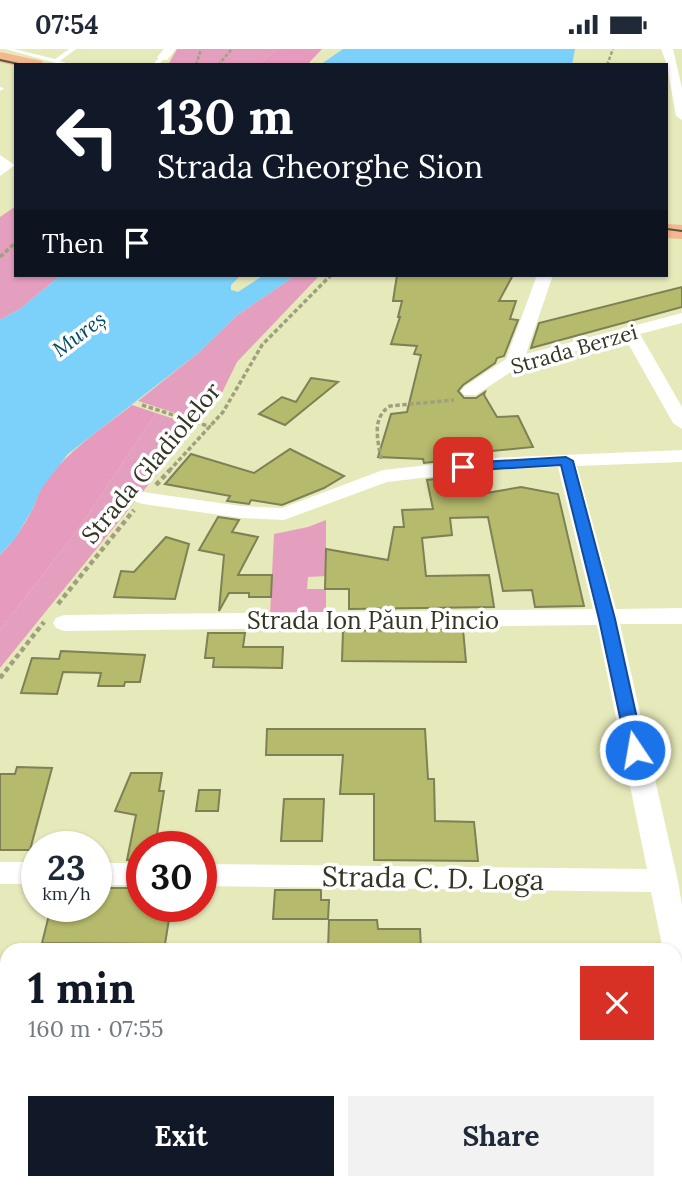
<!DOCTYPE html>
<html lang="en">
<head>
<meta charset="utf-8">
<style>
  body { margin:0; font-family:Lora,serif; background:#f2f2f3; color:#1f2937; height:100vh; display:flex; flex-direction:column; font-size:26px; white-space:nowrap }
  * { box-sizing:border-box; margin:0 }
  p { font-size:23px; color:#747a83 }
  .icon { flex:none; width:38px; height:38px; fill:none; stroke:currentColor; stroke-width:2; stroke-linecap:round; stroke-linejoin:round }
  .map { position:relative; flex:1; overflow:hidden }
  .details { position:absolute; left:0px; top:894px; width:682px; height:247px; display:flex; flex-direction:column; background:#fff; border-radius:21px 21px 0 0; box-shadow:0 2px 5px #0004 }
  .details>* { flex:none }
  .banner { position:absolute; left:14px; top:14px; width:654px; height:214px; border-radius:0px; box-shadow:0 2px 5px #0004; background:#111827; color:#fff; overflow:hidden }
  .speed { position:absolute; left:21px; top:782px; display:flex; gap:14px; font-size:35px; font-weight:700; text-align:center }
  .speed>* { display:grid; place-content:center; width:91px; height:91px; border-radius:50%; background:#fff; box-shadow:0 2px 5px #0004; line-height:1 }
  .speed small { font-size:18px; font-weight:400 }
  .speed .limit { border:10px solid #d22; background:#fff; color:#111 }
  .pin { position:absolute; display:grid; place-items:center; width:60px; height:60px; color:#fff; margin:-30px; border-radius:14px; box-shadow:0 4px 10px #0006 }
  .me { position:absolute; width:77px; margin:-38px; rotate:348deg; stroke-linejoin:round; filter:drop-shadow(0 0 5px #0008) }
  .turn { display:flex; align-items:center; gap:24px; height:147px; padding:0 28px; font-size:32px }
  .turn .icon { width:91px; height:91px; stroke-width:2.5 }
  .turn b { display:block; font-size:49px; line-height:60px }
  .then { display:flex; align-items:center; height:66px; padding:0 28px; background:#0003; gap:14px; font-size:26px }
  .round { display:grid; place-items:center; flex:none; width:74px; height:74px; border-radius:0px; background:#f2f2f3 }
  .summary { display:flex; align-items:center; justify-content:space-between; height:119px; padding:0 28px }
  h1 { font-size:42px; font-weight:700; line-height:52px; color:#111827 }
  .button { display:flex; gap:14px; margin-top:auto; padding:14px 28px }
  .button a { flex:1; height:80px; border-radius:0px; background:#111827; color:#fff; font-size:28px; font-weight:700; line-height:80px; text-align:center }
  .button a+a { background:#f2f2f3; color:#1f2937 }
  .status { display:flex; justify-content:space-between; align-items:center; height:49px; padding:0 35px; background:#fff; direction:ltr }
  .status svg { height:19px; fill:currentColor }
  .map>svg:first-child { display:block }
  .green { fill:#e59fbe }
  .forest { fill:#e69abd }
  .water { fill:#7cd1fa }
  .building { fill:#b6ba6c; stroke:#7e8055; stroke-width:2 }
  .lines { fill:none; stroke-linecap:round; stroke-linejoin:round }
  .path-far2 { stroke:#9fa17e; stroke-width:2.5; stroke-dasharray:3.5 2; stroke-linecap:butt }
  .path-far1 { stroke:#9fa17e; stroke-width:3.5; stroke-dasharray:4.5 2.5; stroke-linecap:butt }
  .path { stroke:#9fa17e; stroke-width:4.5; stroke-dasharray:5 3.5; stroke-linecap:butt }
  .lane { fill:#fff; fill-rule:evenodd }
  .street { fill:#fff; fill-rule:evenodd }
  .primary { fill:#f4b78f; fill-rule:evenodd }
  .tram { stroke:#565740; stroke-width:2 }
  .route { fill:#1a73e8; stroke:#114b97; stroke-width:2 }
  .labels { text-anchor:middle; dominant-baseline:central; stroke-width:7; stroke-linejoin:round; paint-order:stroke }
  .far-water-label { font-size:21px; font-style:italic; fill:#004b67; stroke:#fff }
  .far-street-label { font-size:21px; fill:#343523; stroke:#fff }
  .street-label { font-size:24px; fill:#343523; stroke:#fff }
  .near-street-label { font-size:28px; fill:#343523; stroke:#fff }
</style>
</head>
<body>
<div class="status"><b>07:54</b><svg viewBox="0 0 49 12"><path d="M0 12V9h3v3zM5 12V6h3v6zM10 12V3h3v9zM15 12V0h3v12zM26 1h20v11H26zM47 4h2v5h-2z"/></svg></div>
<div class="map">
<svg width="682" height="1140" viewBox="0 0 682 1140">
  <rect width="100%" height="100%" fill="#e6e9ba"/>
  <path class="green" d="M177,0H276L259,16H168Z
    M16,157V226H61L20,260L0,271V168Z
    M296,226H320L237,313L219,350L199,372L138,352L198,304L236,267Z
    M156,364L196,377L0,619V581L79,479Z
    M326,471V527L308,528L307,540H326V565H270L274,485L308,478Z"/>
  <path class="forest" d="M276,0H322L307,16H259Z
    M132,356L156,364L79,479L0,581V506C13,493 24,477 32,461C36,453 38,444 43,436C67,402 100,381 132,356Z"/>
  <path class="water" d="M343,0H575L572,16H320Z
    M61,226H241L231,236V241L238,243L264,226H296L236,267L198,304L68,405L41,440L32,461L16,488L0,506V271L20,260Z"/>
  <path class="building" d="M397,226H513L499,252H516L510,270L518,271L504,307L497,309L495,314L463,336L458,342L464,349H476L485,343L484,346L497,368L518,367L533,398L449,406L451,411L424,414L423,410L378,408L391,365L407,363L421,306L414,305L417,297L391,295L400,268H398L402,252H393Z
    M682,238V258L531,299L539,274Z
    M311,329L338,333L285,376L259,365L282,348L296,353Z
    M290,400L344,427L324,439L282,456L251,451L249,455L227,452L230,447L165,435L191,405L254,424Z
    M455,428L458,439H467L469,447L521,438L558,445L584,557L535,558L532,541L503,542L488,468L450,469L452,486L422,489L426,527L489,526L494,558L349,560V540H325L326,500L388,511L394,478H404L402,461L433,460L427,431Z
    M218,468L239,471L232,483L258,488L238,526H272L271,548H249V544H229L219,562L224,506L199,501Z
    M166,488L189,495L175,550L114,548L121,522L134,523Z
    M463,580L466,613L342,612L343,582Z
    M208,584H245L243,598H283L282,619L213,618L214,609H205Z
    M61,602L145,606L140,633H125L124,637H98L101,624L63,623L57,645L21,644L32,609L59,610Z
    M267,680H425L428,730H434L435,772L474,773L478,812L374,811V745H340L343,706H266Z
    M17,718L52,719L30,801H0V725H15Z
    M131,724H162L159,742H164L155,798H142V811H127L136,766L115,762Z
    M199,741H220L218,762H196Z
    M284,750H324L322,792H281Z
    M96,839H142V858H171L165,895L42,894L51,858H96Z
    M275,841H321V851H329L328,870H273Z
    M329,871H377L378,880H420L421,900L328,901Z"/>
  <g class="lines">
    <path class="path-far2" d="M196,16L201,0
      M218,16L232,0
      M607,16L613,0"/>
    <path class="path-far1" d="M0,208L16,193
      M142,356L211,378
      M381,410C378,391 371,369 390,357L454,351
      M169,422L223,363L262,296L331,226"/>
    <path class="path" d="M156,436L170,421
      M58,555L134,461
      M0,629L44,573"/>
    <path class="lane" d="M5,0H14L55,10L69,0H76L60,12L73,16H63Z
      M161,7L166,8L158,16H152Z
      M0,38L3,39L4,40L0,42Z"/>
    <path class="street" d="M164,0H176L167,11H159L157,8Z
      M661,0H673L682,39V71L676,67L667,16Z
      M0,106L15,116L0,127Z
      M537,226H553L526,305L682,264V274L640,285L682,358V380L673,374L625,289L520,317L476,346H464L461,342L464,338L506,310Z
      M682,401V413L577,417L616,560L682,559V575H620L678,832L682,856V935L676,933V901H663L651,843L201,837V815L647,820L597,576L64,582L56,579L53,574L56,569L64,566L593,560L558,418L490,421L387,433L284,471L241,469L143,455L136,453L133,449L136,445L143,443L241,457L282,459L383,421L490,409Z
      M0,813H37V835H0Z
      M96,814H142V836H96Z
      M0,1046H7V1076H0Z
      M676,1053H682V1085L676,1084Z"/>
    <path class="primary" d="M0,3L42,12L44,16L16,17L0,13Z
      M667,175L682,176V190L667,189Z"/>
    <path class="tram" d="M0,11L23,16
      M667,180L682,182"/>
  </g>
  <path class="route" d="M566,408L573,412L615,570L644,701L642,705H629L627,701L599,570L561,416L463,422L456,418L463,414Z"/>
  <g class="labels">
    <g class="far-water-label">
      <text transform="translate(79 285) rotate(-37)">Mureș</text>
    </g>
    <g class="far-street-label">
      <text transform="translate(574 300) rotate(-16)">Strada Berzei</text>
    </g>
    <g class="street-label">
      <text transform="translate(151 414) rotate(-50)">Strada Gladiolelor</text>
      <text x="373" y="571">Strada Ion Păun Pincio</text>
    </g>
    <g class="near-street-label">
      <text transform="translate(433 829) rotate(1)">Strada C. D. Loga</text>
    </g>
  </g>
</svg>
<div class="speed"><div>23<small>km/h</small></div><div class="limit">30</div></div>
<div class="pin" style="left:463px;top:418px;background:#d93025"><svg class="icon" aria-label="arrive" viewBox="0 0 24 24"><path d="M6 21V4h12l-3 4 3 4H6"/></svg></div>
<svg class="me" style="left:635px;top:701px" viewBox="-20 -20 40 40"><circle r="17" fill="#1a73e8" stroke="#fff" stroke-width="3"/><path d="M0-11L8 9 0 5-8 9z" fill="#fff"/></svg>
<div class="banner">
<div class="turn"><svg class="icon" aria-label="left" viewBox="0 0 24 24"><path d="M17 20v-9H6M10 6l-5 5 5 5"/></svg><div><b>130 m</b>Strada Gheorghe Sion</div></div>
<div class="then">Then<svg class="icon" aria-label="arrive" viewBox="0 0 24 24"><path d="M6 21V4h12l-3 4 3 4H6"/></svg></div>
</div>
<section class="details">
<div class="summary"><div><h1>1 min</h1><p>160 m · 07:55</p></div><a class="round" style="background:#d93025;color:#fff"><svg class="icon" aria-label="close" viewBox="0 0 24 24"><path d="M6 6l12 12M18 6L6 18"/></svg></a></div>
<div class="button"><a>Exit</a><a>Share</a></div>
</section>
</div>
</body>
</html>
